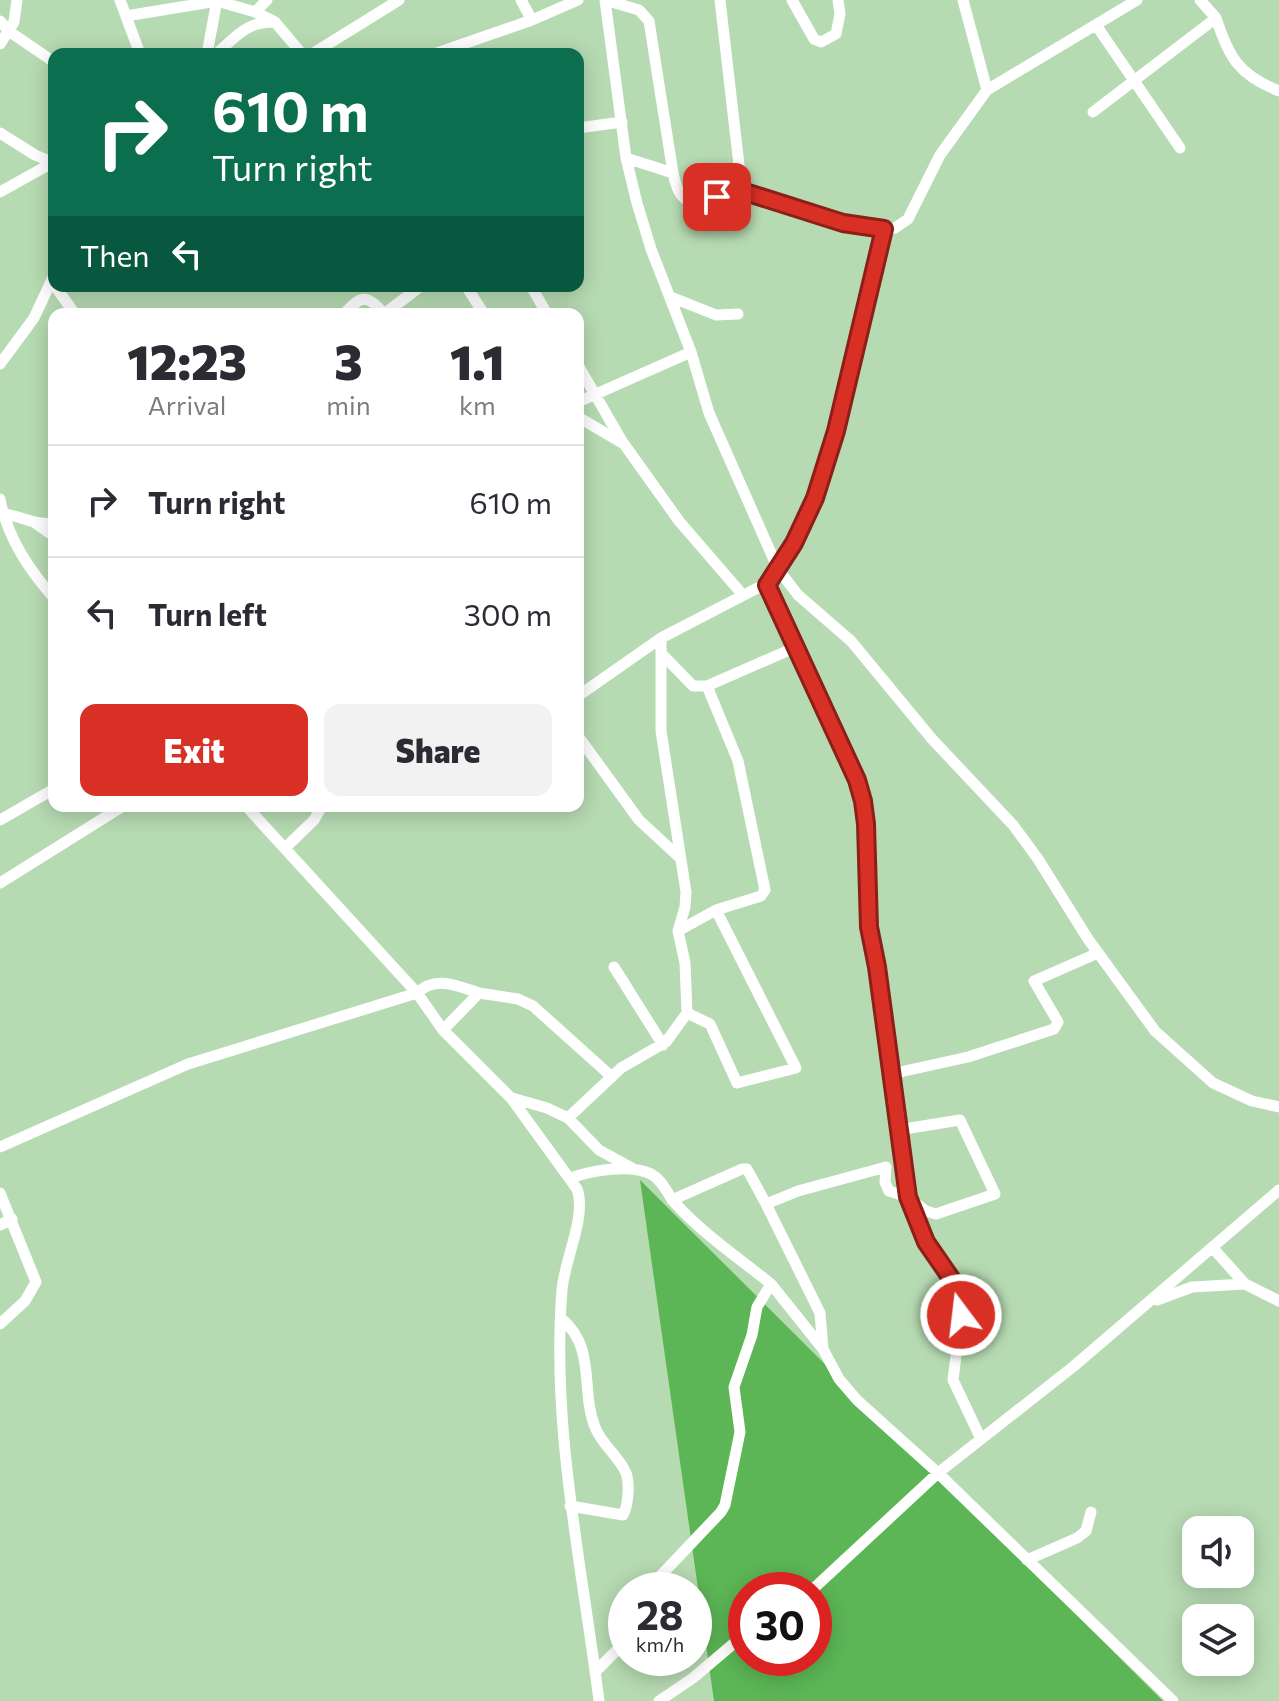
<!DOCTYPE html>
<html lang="en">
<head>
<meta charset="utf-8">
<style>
  body { margin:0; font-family:Commissioner,sans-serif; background:#f2f2f3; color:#2b2b33; height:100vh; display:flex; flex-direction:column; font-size:30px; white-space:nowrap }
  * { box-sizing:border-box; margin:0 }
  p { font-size:26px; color:#7c7c81 }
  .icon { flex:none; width:44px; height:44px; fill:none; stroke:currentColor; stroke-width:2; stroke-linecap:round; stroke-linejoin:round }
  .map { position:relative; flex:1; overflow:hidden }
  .panel { position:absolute; left:48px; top:308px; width:536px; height:504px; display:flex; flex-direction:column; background:#fff; border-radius:16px; box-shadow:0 4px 20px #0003 }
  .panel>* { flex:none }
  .banner { position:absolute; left:48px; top:48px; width:536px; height:244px; border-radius:16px; box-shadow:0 4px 20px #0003; background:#0b6e4f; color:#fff; overflow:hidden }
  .fabs { position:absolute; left:1182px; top:1516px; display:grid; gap:16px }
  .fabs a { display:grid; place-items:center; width:72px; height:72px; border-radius:16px; background:#fff; box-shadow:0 4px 20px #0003; font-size:40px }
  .speed { position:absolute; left:608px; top:1572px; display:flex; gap:16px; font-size:40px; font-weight:700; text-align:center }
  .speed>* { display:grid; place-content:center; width:104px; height:104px; border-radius:50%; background:#fff; box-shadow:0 4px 20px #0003; line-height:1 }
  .speed small { font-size:20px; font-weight:400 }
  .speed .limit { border:12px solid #d22; background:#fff; color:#111 }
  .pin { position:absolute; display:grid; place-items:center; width:68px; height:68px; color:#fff; margin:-34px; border-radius:16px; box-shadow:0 4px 12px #0006 }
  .me { position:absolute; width:88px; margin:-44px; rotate:345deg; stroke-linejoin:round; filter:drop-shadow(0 0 6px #0008) }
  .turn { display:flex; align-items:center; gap:28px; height:168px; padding:0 32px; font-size:36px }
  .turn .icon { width:104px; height:104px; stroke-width:2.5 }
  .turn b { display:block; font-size:56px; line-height:68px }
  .then { display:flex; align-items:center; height:76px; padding:0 32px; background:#0003; gap:16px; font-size:30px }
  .eta { display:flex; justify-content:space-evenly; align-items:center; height:136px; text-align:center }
  .eta b { font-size:48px; font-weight:800; line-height:56px }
  .action { display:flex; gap:16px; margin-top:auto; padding:16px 32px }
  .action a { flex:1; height:92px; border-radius:16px; background:#d93025; color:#fff; font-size:32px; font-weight:800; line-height:92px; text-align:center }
  .action a+a { background:#f2f2f3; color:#2b2b33 }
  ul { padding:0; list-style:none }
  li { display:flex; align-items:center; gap:24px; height:112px; padding:0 32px; border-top:2px solid #e1e1e2 }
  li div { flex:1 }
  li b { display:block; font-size:30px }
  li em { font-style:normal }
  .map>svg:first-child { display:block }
  .green { fill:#5cb655; fill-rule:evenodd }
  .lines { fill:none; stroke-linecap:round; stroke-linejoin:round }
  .minor { stroke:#fff; stroke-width:11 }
  .route-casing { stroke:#8d1f18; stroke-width:20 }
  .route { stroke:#d93025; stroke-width:14 }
</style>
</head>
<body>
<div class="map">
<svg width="1279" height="1701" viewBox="0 0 1279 1701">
  <rect width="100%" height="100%" fill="#b6dab2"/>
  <path class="green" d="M640,1180L1163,1701H714ZM746,1590H814V1658H746Z"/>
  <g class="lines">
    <path class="minor" d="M120,0L140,54
      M521,0L532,20
      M605,0L626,158L637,203L651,249L691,352L709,413L778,569L798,595L851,641L932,739L1013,825L1038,859L1088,939L1155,1031L1213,1083L1252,1101L1279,1107
      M605,0L639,10L649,21L673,173C676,186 679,199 693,203L742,191L843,223L884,229
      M720,0L742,191
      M792,0L814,39L821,42L836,34L840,14L838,0
      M963,0L987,90
      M255,12L267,0
      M126,16L217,1L255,12L275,22
      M1216,18C1229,58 1239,75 1279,91
      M0,21L10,32L54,62
      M1096,25L1180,148
      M0,44L14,22L17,0
      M207,54L217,0
      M216,54C237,36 247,21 275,22L302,54
      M312,54L399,0
      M434,54L532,20L578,0
      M1093,112L1216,18L1200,0
      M578,128L622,122
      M0,133L35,155L54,163
      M626,158L673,173
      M0,192L52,163
      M55,286L75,314
      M466,286L484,314
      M531,286L547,314
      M671,297L716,315L738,314
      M344,314C360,296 367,293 383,313
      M384,314L421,286
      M0,364L34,318L54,275
      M578,365L623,443
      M578,402L691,352
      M578,417L624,444L679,521L742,594
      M0,499C7,537 29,570 54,598
      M4,514C21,516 37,526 54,523
      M35,523L54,536
      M767,585L794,648L810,676L857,780L863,801L869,919L908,1197L926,1242L959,1291L961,1315L953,1380L981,1439
      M661,638V731L686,892L685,907L678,931L685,963L687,1013
      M661,653L693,686H707L738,761L765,890L761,896L716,910
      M707,686L794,648
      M578,696L661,638L771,581L794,543L815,498L836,431L884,229L895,228L908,219L940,155L987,90L1137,0
      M578,736L639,820L679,857
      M246,806L417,993L443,1030L511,1098L577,1189C587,1216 564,1261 562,1290C551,1427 582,1565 599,1701
      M0,820L54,789
      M285,848L314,820L322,806
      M0,883L123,806
      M614,967L663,1045
      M443,1030L479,993L518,999L533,1006L612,1077
      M891,1074L968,1057L1054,1029L1058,1022L1034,981L1098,953
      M512,1098L547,1108L568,1118L599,1150L632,1168
      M568,1118L621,1068L666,1042L687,1013L710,1024L737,1083L796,1068L716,910L678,931
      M0,1147L188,1064L417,993C436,975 457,986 479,993
      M571,1178C592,1170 631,1164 651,1174C663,1180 667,1194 675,1203C703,1234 739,1258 771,1284L823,1349L839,1379L857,1400L938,1473L1173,1701
      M0,1193L36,1282L25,1301L0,1324
      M672,1200L742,1169H747L766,1204L798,1191L886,1167L885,1182L889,1191L908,1197L926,1211L936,1214L995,1194L960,1120L898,1130
      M766,1204L820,1313L823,1349
      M0,1225L12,1219
      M1212,1247L1245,1284L1279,1301
      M1157,1300L1192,1287L1245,1284
      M561,1318C597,1348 580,1390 595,1427C601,1444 619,1456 626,1473C630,1484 628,1506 623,1515L570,1506
      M1027,1560L1077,1538L1086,1531L1091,1512
      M647,1590L721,1512L725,1505L740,1432L734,1387L752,1335L757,1307L771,1284
      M812,1590L938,1473L1074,1366L1279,1190
      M595,1672L626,1641
      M659,1701L693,1678L746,1633"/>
  </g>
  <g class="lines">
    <defs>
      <path id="route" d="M717,197L742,191L843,223L884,229L836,431L815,498L794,543L767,585L857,780L863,801L866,824L869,927L877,967L908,1197L926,1242L955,1284L960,1300L961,1315"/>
    </defs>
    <use href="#route" class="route-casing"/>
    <use href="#route" class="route"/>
  </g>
</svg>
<div class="fabs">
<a><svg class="icon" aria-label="sound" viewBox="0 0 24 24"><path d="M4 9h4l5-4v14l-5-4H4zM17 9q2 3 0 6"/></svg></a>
<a><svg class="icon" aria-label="layers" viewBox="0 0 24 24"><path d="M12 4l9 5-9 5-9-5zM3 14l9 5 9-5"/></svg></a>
</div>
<div class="speed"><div>28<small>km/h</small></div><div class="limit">30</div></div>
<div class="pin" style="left:717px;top:197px;background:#d93025"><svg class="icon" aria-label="arrive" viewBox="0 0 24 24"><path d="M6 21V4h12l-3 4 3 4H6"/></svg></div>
<svg class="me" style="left:961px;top:1315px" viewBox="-20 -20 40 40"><circle r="17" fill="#d93025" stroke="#fff" stroke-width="3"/><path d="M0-11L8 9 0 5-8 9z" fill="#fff"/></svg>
<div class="banner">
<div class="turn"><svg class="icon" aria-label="right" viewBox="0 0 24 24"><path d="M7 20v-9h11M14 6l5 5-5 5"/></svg><div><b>610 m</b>Turn right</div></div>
<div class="then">Then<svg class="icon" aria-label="left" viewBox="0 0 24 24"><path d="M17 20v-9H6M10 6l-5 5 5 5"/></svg></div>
</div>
<section class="panel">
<div class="eta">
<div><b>12:23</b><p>Arrival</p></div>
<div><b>3</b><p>min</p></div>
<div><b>1.1</b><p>km</p></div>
</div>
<ul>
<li><svg class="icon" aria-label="right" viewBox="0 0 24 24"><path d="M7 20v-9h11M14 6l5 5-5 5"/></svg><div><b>Turn right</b></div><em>610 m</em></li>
<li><svg class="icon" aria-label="left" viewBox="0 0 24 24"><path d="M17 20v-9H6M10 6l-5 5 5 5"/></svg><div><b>Turn left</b></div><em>300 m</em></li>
</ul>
<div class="action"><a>Exit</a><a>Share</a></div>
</section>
</div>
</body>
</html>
